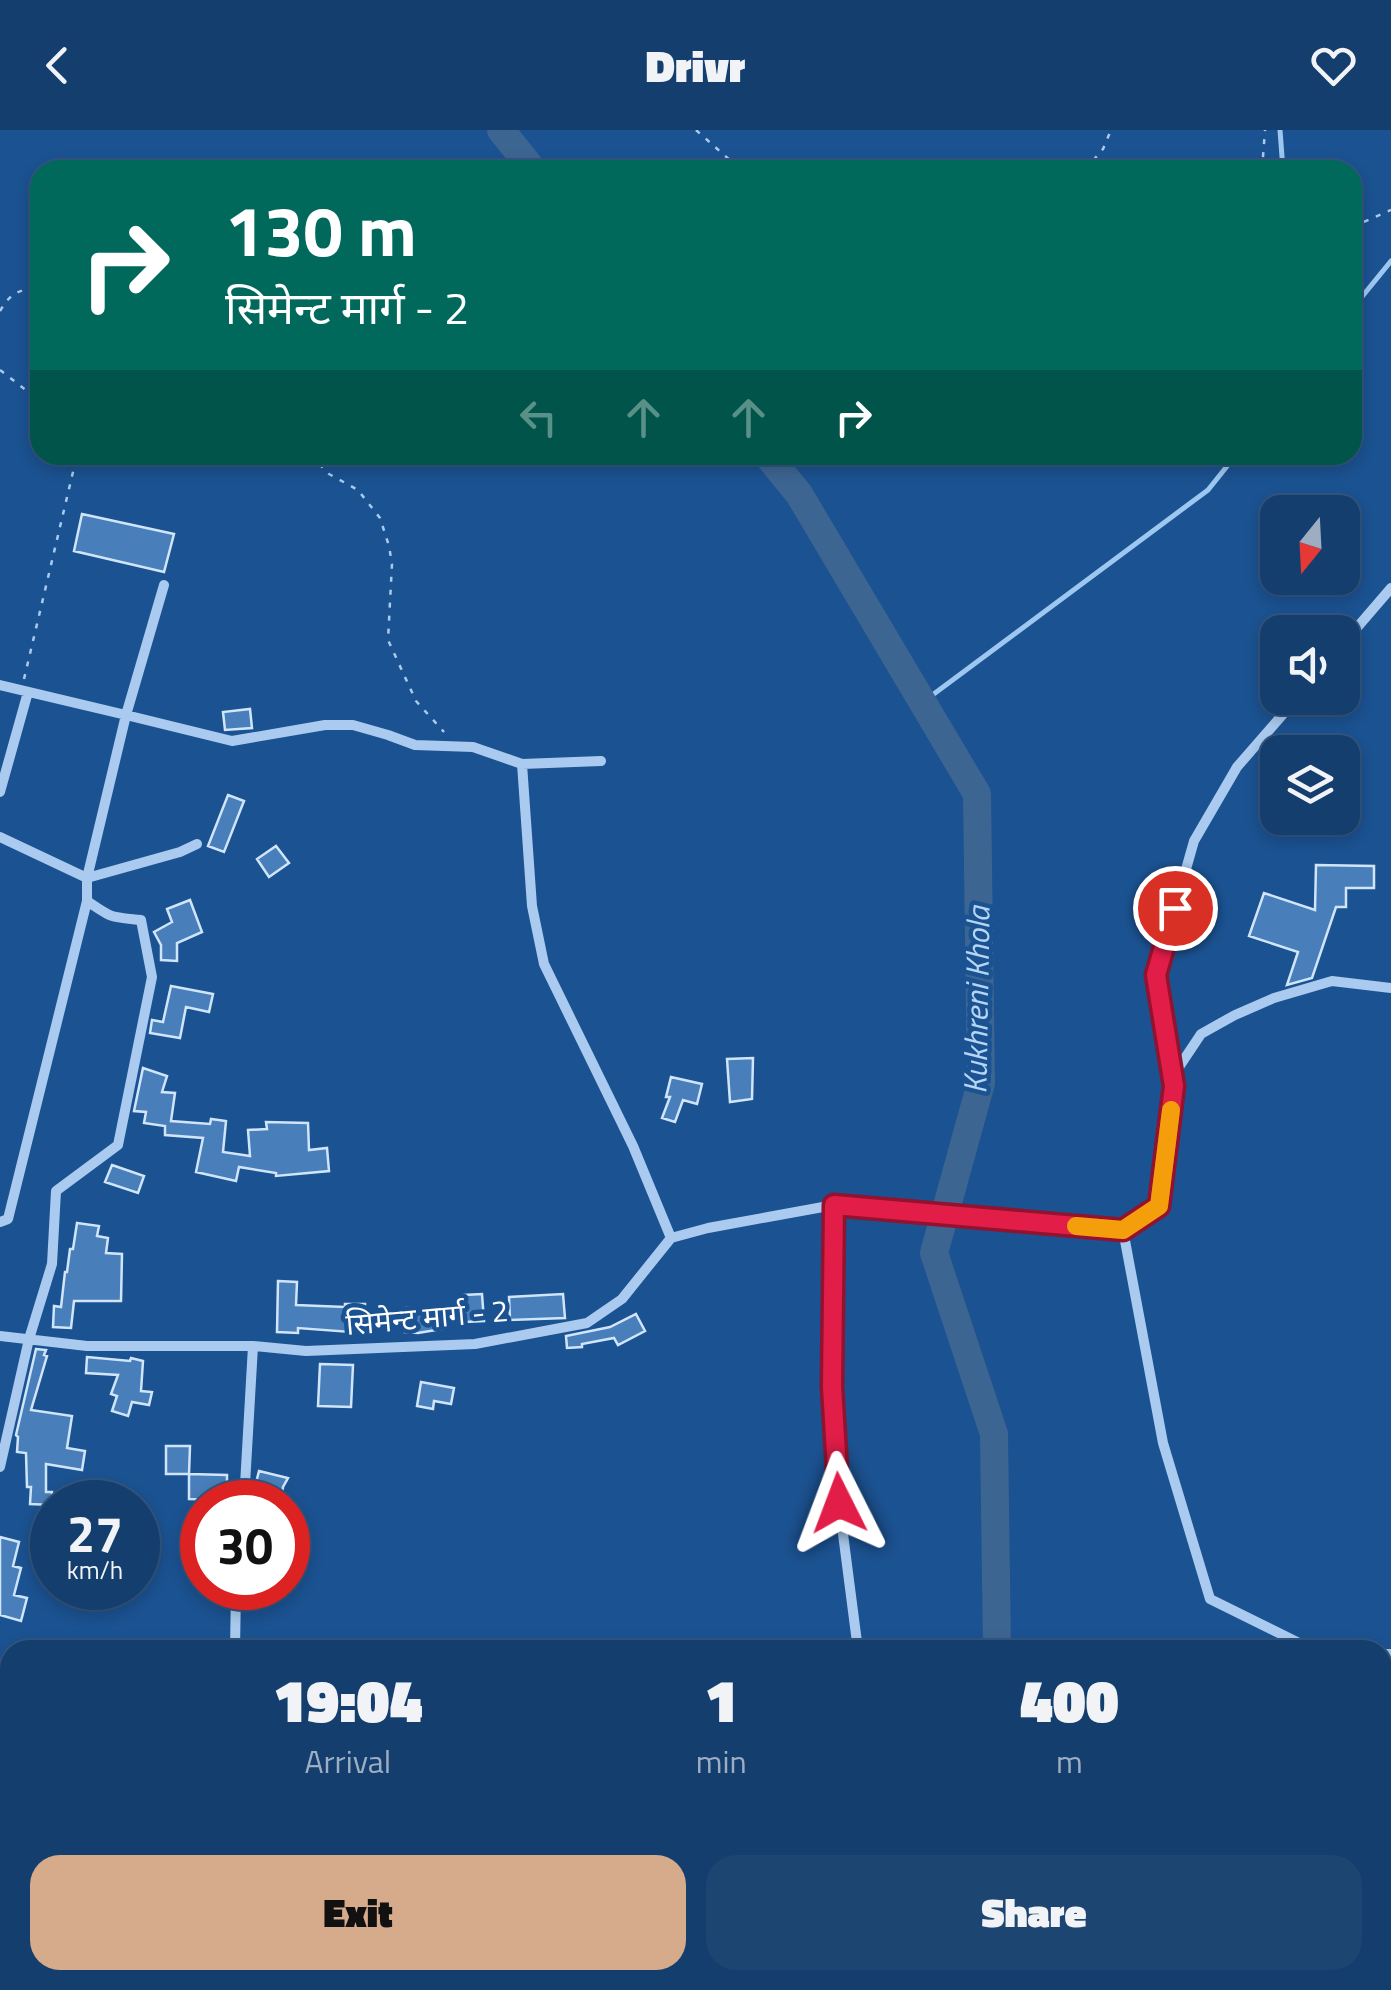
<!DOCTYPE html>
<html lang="en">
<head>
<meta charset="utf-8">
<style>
  body { margin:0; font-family:"Titillium Web","Noto Sans Devanagari",sans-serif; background:#1d4572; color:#f1f3f6; height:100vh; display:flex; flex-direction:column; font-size:38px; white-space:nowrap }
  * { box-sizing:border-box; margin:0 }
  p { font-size:32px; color:#9daec2 }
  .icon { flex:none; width:55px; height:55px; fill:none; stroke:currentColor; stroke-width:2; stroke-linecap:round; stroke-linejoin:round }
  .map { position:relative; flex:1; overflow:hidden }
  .panel { position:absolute; left:0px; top:1510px; width:1392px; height:350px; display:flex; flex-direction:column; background:#143e6d; border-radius:30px 30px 0 0; box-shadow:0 5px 15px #0003,0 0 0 2px #335780 }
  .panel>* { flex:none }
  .hud { position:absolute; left:30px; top:30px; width:1332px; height:305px; border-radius:30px; box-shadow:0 5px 15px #0003,0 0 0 2px #335780; background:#00695c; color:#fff; overflow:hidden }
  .needle { width:65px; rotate:198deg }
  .controls { position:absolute; left:1260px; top:365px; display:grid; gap:20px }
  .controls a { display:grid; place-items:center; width:100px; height:100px; border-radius:20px; background:#143e6d; box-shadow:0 5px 15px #0003,0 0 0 2px #335780; font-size:50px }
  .speed { position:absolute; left:30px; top:1350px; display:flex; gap:20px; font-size:50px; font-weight:700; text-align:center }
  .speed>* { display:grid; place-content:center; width:130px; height:130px; border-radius:50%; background:#143e6d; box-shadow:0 5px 15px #0003,0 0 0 2px #335780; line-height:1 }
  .speed small { font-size:25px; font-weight:400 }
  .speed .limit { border:15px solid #d22; background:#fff; color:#111 }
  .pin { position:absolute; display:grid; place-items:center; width:85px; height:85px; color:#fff; margin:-42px; border:5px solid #fff; border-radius:50%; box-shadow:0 2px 10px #0007 }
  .me { position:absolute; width:110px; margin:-55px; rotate:357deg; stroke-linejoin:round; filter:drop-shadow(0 0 8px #0008) }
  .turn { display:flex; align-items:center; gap:35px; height:210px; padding:0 30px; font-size:45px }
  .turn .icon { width:130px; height:130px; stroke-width:2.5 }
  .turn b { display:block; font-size:70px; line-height:85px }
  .lanes { display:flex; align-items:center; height:95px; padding:0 30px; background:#0003; justify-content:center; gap:50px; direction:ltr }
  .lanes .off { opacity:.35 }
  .eta { display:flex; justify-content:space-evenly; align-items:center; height:170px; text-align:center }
  .eta b { font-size:60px; font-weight:800; line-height:70px }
  .action { display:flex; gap:20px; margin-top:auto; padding:20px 30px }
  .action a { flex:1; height:115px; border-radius:30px; background:#d6ab8b; color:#111; font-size:40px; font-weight:800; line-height:115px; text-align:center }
  .action a+a { background:#1d4572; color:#f1f3f6 }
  header { display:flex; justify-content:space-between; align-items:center; height:130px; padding:0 30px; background:#143e6d; font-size:45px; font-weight:800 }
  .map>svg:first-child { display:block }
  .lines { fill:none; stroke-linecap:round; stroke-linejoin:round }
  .stream { stroke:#9dc7f1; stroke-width:5 }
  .river { stroke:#3d6592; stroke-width:28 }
  .building { fill:#487eba; stroke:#d0e5fa; stroke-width:2.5 }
  .path { stroke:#aacbef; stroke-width:2.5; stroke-dasharray:5 8; stroke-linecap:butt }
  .street { stroke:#aacbef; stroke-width:10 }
  .route-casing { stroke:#92132f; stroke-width:25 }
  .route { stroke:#e11d48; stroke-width:18 }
  .slow { stroke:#f59e0b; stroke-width:18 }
  .labels { text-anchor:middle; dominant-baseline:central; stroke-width:9; stroke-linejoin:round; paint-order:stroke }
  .street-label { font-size:30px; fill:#fff; stroke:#1b5291 }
  .water-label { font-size:32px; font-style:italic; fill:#b6d5f5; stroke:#1b5291 }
</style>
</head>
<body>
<header><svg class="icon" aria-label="back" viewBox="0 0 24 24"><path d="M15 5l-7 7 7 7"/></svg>Drivr<svg class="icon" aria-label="heart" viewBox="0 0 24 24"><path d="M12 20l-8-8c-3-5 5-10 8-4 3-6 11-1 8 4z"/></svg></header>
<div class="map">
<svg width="1391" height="1860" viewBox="0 0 1391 1860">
  <rect width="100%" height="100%" fill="#1b5291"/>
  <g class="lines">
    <path class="stream" d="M1280,0L1283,40
      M1352,179L1391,131
      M923,572L1208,360L1236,325"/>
    <path class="river" d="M501,0L533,40
      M767,325L799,364L977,664L981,953L934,1123L994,1304L997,1520
      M1001,1850L1002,1860"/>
  </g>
  <path class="building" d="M82,384L174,404L164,442L74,421Z
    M250,579L252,598L225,600L223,582Z
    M228,665L244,671L224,722L208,716Z
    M276,716L289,733L269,747L257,729Z
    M1316,735L1374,736V758H1346V777H1336L1312,848L1287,855L1298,822L1249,806L1264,763L1315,780Z
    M190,770L202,802L177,813V831L161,830V815L154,802L172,792L167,779Z
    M171,856L213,864L209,882L186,877L180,908L150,903L152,890L163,892Z
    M753,928L752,969L730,972L727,929Z
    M143,938L167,946L162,962L175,963L171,991L210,994L211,989L226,991L223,1022L250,1026L248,1000L267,999L266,992L308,993L309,1020L327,1018L329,1041L276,1046V1043L239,1037L236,1051L196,1042L203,1008L165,1005V996L144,993L146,982L134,981Z
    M671,947L702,954L697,974L683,970L675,992L662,988L670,967H666Z
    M112,1035L144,1046L138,1063L105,1052Z
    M77,1093L99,1096L97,1106L108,1108L106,1123L122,1124L121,1171H74L71,1198L53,1197L54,1176L61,1177L65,1142H67L70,1119H73Z
    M278,1151L297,1152L296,1175L345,1177V1174H365L364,1203L298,1198V1203L277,1202Z
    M482,1164L484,1191L466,1192L464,1165Z
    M563,1164L565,1188L510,1190L509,1167Z
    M406,1178L444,1179L448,1198L418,1203L405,1202Z
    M636,1184L645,1201L618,1215L614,1208L582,1214V1217L567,1218L566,1206L610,1197Z
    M36,1219L46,1220L44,1225L47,1226L31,1280L72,1286L67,1318L85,1321L82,1340L46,1334V1362H52V1375L30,1374L31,1357H27L26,1323L17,1322L18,1307L16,1305Z
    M87,1227L130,1231L131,1228L143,1231L141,1261L152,1262L149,1275L132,1272L128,1286L112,1281L117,1266L111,1264L118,1245L86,1243Z
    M320,1234L353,1235L351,1277L318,1276Z
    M421,1252L454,1258L451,1274L434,1271L433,1279L417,1276Z
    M166,1316H190L189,1344H166Z
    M259,1341L288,1348L283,1357L281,1372H255L253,1365Z
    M189,1344L227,1345V1370L189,1369Z
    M0,1407L19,1412L13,1436L21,1438L14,1465L27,1468L21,1491L0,1485Z"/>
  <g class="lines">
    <path class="path" d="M696,0L741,40
      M1085,40L1103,19L1111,0
      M1262,40L1265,0
      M1352,97L1391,80
      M0,181C11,162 19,160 40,157
      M0,240L40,271
      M310,325L329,344L358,360L380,388L389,416L392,434L388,510L416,571L444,602
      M24,549L77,325"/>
    <path class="street" d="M164,455L126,585L232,611L325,595H353L388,605L415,615L473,617L522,634L601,631
      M1342,515L1391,458
      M0,555L126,585L87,748V771L8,1089L0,1092
      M522,634L532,776L544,834L633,1016L671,1108
      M0,662L28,562
      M0,707L87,748L180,722L197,714
      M1173,946L1201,904L1235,885L1274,868L1332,851L1391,858
      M834,1075L832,1257L839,1373L858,1520
      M1123,1100L1163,1313L1210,1469L1303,1515L1327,1520
      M0,1206L87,1216H253L306,1221L475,1214L587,1193L622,1169L671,1108L708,1098L834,1075L1123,1100L1159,1076L1174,956L1156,845L1194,711L1237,637L1297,568
      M0,1337L29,1209L52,1134L56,1061L118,1015L152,847L141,790C110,787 113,789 87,771
      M244,1372L253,1216
      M235,1520L236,1458
      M1382,1524H1391
      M883,1850V1860
      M228,1860L234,1850"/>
  </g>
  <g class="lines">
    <defs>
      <path id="route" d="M839,1373L832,1257L834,1075L1123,1100L1159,1076L1174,956L1156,845L1175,778"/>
    </defs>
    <use href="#route" class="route-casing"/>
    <use href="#route" class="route"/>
    <path class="slow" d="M1076,1096L1123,1100L1159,1076L1171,980"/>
  </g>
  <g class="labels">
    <g class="street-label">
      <text transform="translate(427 1187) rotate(-5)">सिमेन्ट मार्ग - 2</text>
    </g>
    <g class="water-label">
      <text transform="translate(976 870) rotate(-89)">Kukhreni Khola</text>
    </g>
  </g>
</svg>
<div class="controls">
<a><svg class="needle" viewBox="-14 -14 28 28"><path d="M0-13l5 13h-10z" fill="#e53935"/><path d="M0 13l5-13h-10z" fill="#9daec2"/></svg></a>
<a><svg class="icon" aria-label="sound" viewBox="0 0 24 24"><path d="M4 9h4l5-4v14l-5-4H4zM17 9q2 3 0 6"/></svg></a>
<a><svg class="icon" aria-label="layers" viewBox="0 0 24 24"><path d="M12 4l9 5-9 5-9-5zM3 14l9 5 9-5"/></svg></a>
</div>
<div class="speed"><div>27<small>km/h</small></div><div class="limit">30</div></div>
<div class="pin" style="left:1175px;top:778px;background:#d93025"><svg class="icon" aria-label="arrive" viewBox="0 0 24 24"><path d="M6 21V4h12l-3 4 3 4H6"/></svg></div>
<svg class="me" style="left:839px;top:1373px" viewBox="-20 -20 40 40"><path d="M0-17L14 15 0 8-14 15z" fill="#e11d48" stroke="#fff" stroke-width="4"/></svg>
<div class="hud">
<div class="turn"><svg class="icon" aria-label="right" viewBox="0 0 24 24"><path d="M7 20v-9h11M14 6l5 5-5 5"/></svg><div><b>130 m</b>सिमेन्ट मार्ग - 2</div></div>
<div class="lanes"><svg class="icon off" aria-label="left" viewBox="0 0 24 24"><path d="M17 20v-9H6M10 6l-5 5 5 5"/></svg><svg class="icon off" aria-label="ahead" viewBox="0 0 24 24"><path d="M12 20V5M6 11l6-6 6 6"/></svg><svg class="icon off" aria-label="ahead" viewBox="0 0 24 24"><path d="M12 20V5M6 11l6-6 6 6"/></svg><svg class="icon" aria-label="right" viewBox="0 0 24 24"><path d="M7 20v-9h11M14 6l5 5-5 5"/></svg></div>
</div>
<section class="panel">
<div class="eta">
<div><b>19:04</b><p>Arrival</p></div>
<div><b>1</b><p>min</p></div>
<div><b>400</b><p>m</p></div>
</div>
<div class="action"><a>Exit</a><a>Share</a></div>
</section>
</div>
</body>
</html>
